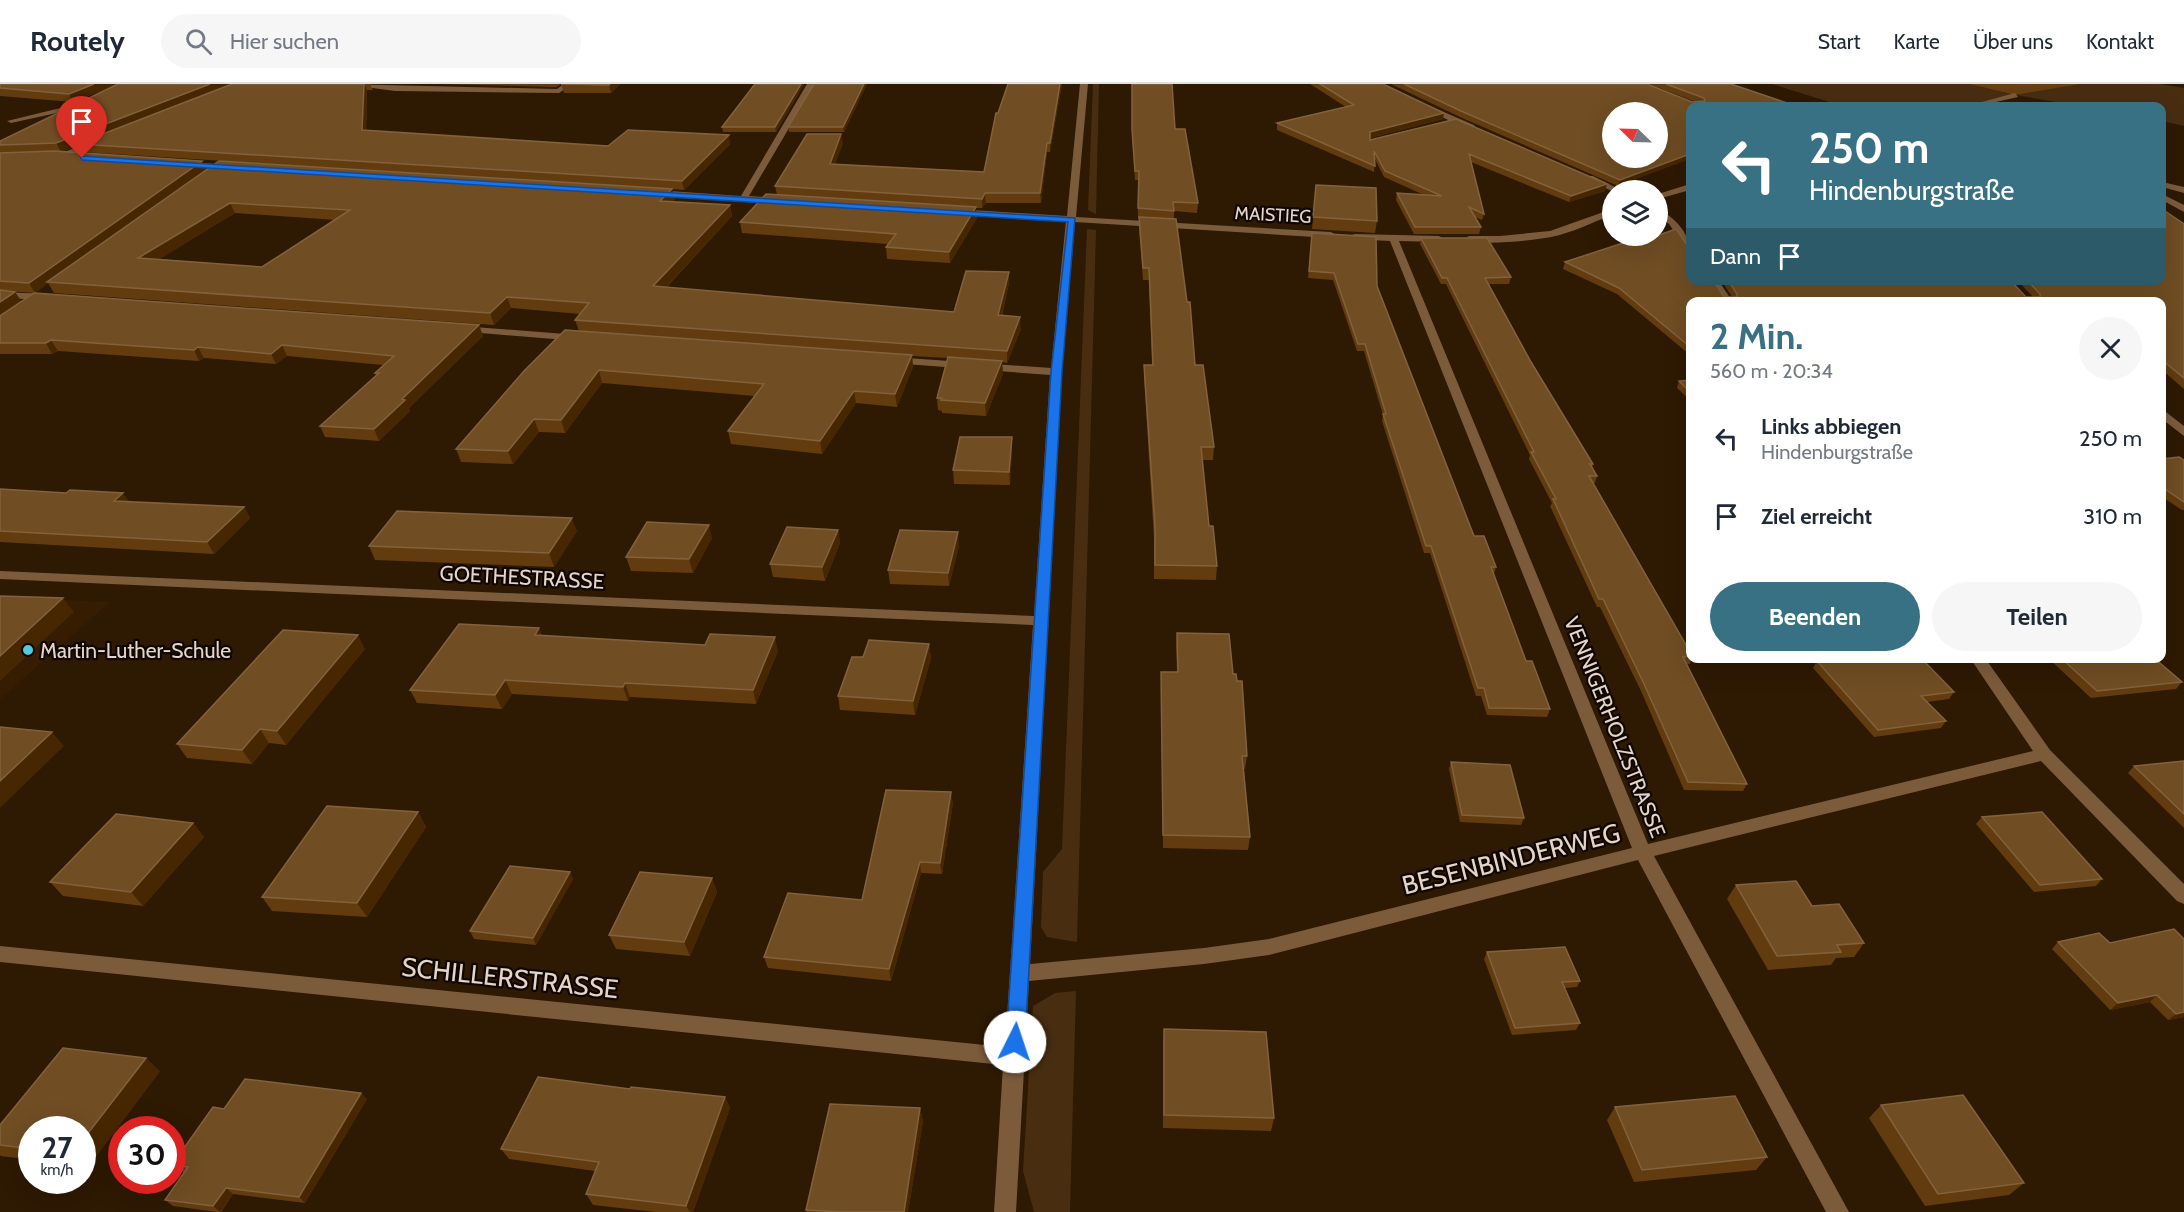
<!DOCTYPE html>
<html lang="de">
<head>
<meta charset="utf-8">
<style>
  body { margin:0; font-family:Cabin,sans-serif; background:#f6f6f7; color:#1f2937; height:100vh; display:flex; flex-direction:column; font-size:22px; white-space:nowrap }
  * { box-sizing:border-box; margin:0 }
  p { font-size:20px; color:#747a83 }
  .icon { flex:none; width:33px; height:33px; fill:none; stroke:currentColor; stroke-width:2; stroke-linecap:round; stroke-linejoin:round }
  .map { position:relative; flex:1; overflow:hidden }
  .drawer { position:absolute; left:1686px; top:213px; width:480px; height:366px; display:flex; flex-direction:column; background:#fff; border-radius:12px; box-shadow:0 6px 24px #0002 }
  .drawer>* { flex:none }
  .banner { position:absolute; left:1686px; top:18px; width:480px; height:183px; border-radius:12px; box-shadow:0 6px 24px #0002; background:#387184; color:#fff; overflow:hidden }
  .needle { width:39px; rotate:293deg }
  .fabs { position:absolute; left:1602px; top:18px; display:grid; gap:12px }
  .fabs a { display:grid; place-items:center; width:66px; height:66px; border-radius:50%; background:#fff; box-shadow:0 6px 24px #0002; font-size:30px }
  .speed { position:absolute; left:18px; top:1032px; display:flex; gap:12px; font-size:30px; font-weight:700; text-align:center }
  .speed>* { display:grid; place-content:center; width:78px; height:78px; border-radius:50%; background:#fff; box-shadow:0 6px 24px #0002; line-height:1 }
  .speed small { font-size:15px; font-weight:400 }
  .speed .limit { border:9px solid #d22; background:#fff; color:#111 }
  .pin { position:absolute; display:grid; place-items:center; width:51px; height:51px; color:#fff; margin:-62px -26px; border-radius:50% 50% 50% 0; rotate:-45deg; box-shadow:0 0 6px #0007 }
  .pin .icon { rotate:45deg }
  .me { position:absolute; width:66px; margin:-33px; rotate:4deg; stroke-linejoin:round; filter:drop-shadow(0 0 4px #0008) }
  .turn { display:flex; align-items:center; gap:21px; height:126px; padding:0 24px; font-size:27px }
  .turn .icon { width:78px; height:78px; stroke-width:2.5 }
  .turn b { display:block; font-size:42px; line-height:51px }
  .then { display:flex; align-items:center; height:57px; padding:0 24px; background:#0003; gap:12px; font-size:22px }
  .round { display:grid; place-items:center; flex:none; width:63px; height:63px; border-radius:32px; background:#f6f6f7 }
  .summary { display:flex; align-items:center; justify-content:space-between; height:102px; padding:0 24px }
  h1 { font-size:36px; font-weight:700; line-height:45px; color:#387184 }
  .primary-button { display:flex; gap:12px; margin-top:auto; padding:12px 24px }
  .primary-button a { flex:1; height:69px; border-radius:36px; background:#387184; color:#fff; font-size:24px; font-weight:700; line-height:69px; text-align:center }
  .primary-button a+a { background:#f6f6f7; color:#1f2937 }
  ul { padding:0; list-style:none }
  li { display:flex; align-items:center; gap:18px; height:78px; padding:0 24px }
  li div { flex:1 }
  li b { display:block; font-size:22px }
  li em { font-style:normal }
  header { display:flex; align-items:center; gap:36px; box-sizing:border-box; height:84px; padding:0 30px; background:#fff; border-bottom:2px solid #e0e1e3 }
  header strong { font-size:28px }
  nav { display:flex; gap:33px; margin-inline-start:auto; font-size:21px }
  .search { width:420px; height:54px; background:#f6f6f7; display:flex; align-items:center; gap:15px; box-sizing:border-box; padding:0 21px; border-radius:33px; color:#747a83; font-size:22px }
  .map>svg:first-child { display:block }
  .built { fill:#361c00 }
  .green { fill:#482d11 }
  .forest { fill:#673f13 }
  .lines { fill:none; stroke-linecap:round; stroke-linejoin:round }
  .minor { fill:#7c5b3b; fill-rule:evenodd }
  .wall { fill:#623c0f; fill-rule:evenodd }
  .shaded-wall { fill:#472702 }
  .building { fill:#704d23; stroke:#82623d; stroke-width:1.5; fill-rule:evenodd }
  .route { fill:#1a73e8; stroke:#114b97; stroke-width:1.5 }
  .poi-dot { fill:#56c9e1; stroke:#0f0601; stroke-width:2 }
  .labels { text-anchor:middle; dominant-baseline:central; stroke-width:4.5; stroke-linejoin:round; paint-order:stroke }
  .far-street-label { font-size:18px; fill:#e4d5c8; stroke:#0f0601 }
  .street-label { font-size:21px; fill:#e4d5c8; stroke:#0f0601 }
  .poi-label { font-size:21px; fill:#e4d5c8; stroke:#0f0601; text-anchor:start }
  .near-street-label { font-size:26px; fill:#e4d5c8; stroke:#0f0601 }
</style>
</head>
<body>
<header>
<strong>Routely</strong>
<div class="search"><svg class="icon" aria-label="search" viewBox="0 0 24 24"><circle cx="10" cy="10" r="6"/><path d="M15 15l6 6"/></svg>Hier suchen</div>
<nav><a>Start</a><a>Karte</a><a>Über uns</a><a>Kontakt</a></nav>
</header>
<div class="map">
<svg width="2184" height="1128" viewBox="0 0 2184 1128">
  <rect width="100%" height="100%" fill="#2e1903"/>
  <path class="built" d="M0,513L110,518L0,615Z"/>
  <path class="green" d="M1093,0H1099L1096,130L1088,126Z
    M1772,0H1969L2015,11L2063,0H2159L2184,4V42L2162,37V22H2079L2015,11L1971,22H1842Z
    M1087,145L1096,146L1077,858L1047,853L1041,843L1043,788L1062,765Z
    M1076,907L1070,1128H1034L1023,1087L1033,922L1055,909Z"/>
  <path class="forest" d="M1969,0H2080L2015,11Z"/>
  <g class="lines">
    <path class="minor" d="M342,0L557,5L564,0H572L559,9L395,7Z
      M807,0H815L749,112L781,114L784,115V119L652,111V107L655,106L741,112Z
      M1080,0H1088L1076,133L1331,148L1336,151L1331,154L1075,138L1062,288L1030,880L1204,864L1269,855L1632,764L1390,157L1352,155V151L1355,150L1439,152L1444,155L1439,158L1399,157L1648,760L2033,667L1970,574H1985L2050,666L2184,800V820L2177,817L2041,677L1654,772L1849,1128H1826L1638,776L1269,871L1204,880L1029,897L1016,1128H994L1003,981L0,878V862L1005,963L1033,541L0,495V487L1034,532L1050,291L892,279L887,276L892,273L1051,284L1066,137L957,131L953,128L957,125L1067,132Z
      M2015,9L2018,13L1978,22H1967Z
      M81,19L84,23L11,39L7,37Z
      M1425,20L1474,41L1475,43L1468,45L1422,24Z
      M96,55L103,57L62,74L55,72Z
      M185,78L233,81L237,83L233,85L182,82L181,80Z
      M1587,92H1593L1621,106L1612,107L1587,96Z
      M2162,98L2184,103V109L2162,103Z
      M1690,100V106L1658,115V110Z
      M2162,110L2184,121V128L2162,116Z
      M1612,125V131C1593,138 1572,149 1551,153C1535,156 1476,163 1464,155L1469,152H1500L1550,147Z
      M1658,125C1674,132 1690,150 1690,167L1687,166L1669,140L1658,132Z
      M1708,196H1718L1733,218H1723Z
      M0,208L51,210L56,213L51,216L0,214Z
      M461,242L578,251L583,254L578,257L457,247L456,245Z
      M2162,325L2184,342V352L2162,335Z"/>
  </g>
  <path class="wall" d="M0,0H370L373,6H367L366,47L608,62L730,60L684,106L672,105L675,115L672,118L730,121L732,132L666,204L954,228L1009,199L1002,232L1021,245L1007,279L1002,278L1003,290L986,332L942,329V327L938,326L937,314L948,274L912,272L913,283L897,323L856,319L822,370L731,360L728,347L755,312L602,299L565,349L539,348L513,380L461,378L456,365L579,247L575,236L580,230L511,224L494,241L54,209L48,199L35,209L8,207L21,218L479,241L483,252L409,324L410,327L379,357L325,353L320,342L376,292L375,289L383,281L287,272L276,280L204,274L199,277L58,267L52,270H0V57L111,3L73,18L0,12ZM78,61L82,68L286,81L207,86L61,68ZM235,129L336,136L262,183L159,175Z
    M439,0H561L556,3Z
    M561,0H620L611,9H564Z
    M804,0L776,48H723L722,43Z
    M867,0L844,48H789L788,43Z
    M1008,0H1062L1050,68H1047L1041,119H986L982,124H976L977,134L950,179L887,175L886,163L888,160L742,149L740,138L777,111L775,102L843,59L835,80L984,88L998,29Z
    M1132,0L1175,45L1198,119L1197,129L1174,127V135L1195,281L1214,363L1213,376H1202L1209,442L1217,482L1216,496L1154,495V455L1144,294V281H1152L1149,196H1143L1139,144V134H1138V96H1135L1132,53Z
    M1310,0H1384L1443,35L1370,54V56L1456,35L1605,107L1569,118L1471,78L1484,130L1482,136L1475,133L1481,143L1479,150H1414L1396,116L1397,109L1424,111L1384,93L1375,75L1374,88L1277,46V39L1346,23Z
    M1391,0H1647L1692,18H1696L1649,0H1731L1618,102L1460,33Z
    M1316,101L1377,137L1375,149L1312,145Z
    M1690,140V158L1686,147L1688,141Z
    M2184,140V305L2162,286V218H1690V271L1617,210L1563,185L1565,178L1724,213H1732L1721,196H2010L2026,213H2033L2017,196H2162Z
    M1312,149L1377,202L1474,452L1496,483L1494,490L1526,577L1550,625L1547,633L1487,631L1481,612H1476L1430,469H1424L1382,337L1383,331L1364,267H1357L1333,196L1308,194Z
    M1421,154L1511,193L1509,200H1489L1531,278L1593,380L1592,384L1597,392L1595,399H1593L1690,568V574H1692L1690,580H1686L1747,700L1743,707L1684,706L1641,607L1600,523H1597L1550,422L1552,419L1529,375L1530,371L1446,200H1441L1420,160Z
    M1690,296V316L1677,304L1679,297Z
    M1012,353V366L1010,401L954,400L953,386Z
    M2162,375L2184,376V426H2182L2162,413Z
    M0,405L129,418L244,423L250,434L214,470L0,458Z
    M838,446L840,459L825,497L773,493L770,480Z
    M577,447L554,483L375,476L369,462Z
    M712,454L693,489L631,487L626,473Z
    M959,462L949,502L890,500L888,486Z
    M1177,549L1233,590L1247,672L1245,685H1244L1250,753L1248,766L1163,764L1161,601V588H1177L1176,562Z
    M542,552L778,567L756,620L630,613L628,617L512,610L502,625L417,619L410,606Z
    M929,560L931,574L915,631L840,626L838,612L863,573Z
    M365,565L286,661L269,659L252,680L187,674L177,660Z
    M2048,574H2154L2182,598L2176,605L2091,614Z
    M1817,577L1954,608L1949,615L1927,618L1946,637L1941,644L1874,653L1813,584Z
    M2184,677V744L2128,689L2134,682Z
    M1451,678L1524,734L1521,741L1460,738L1449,685Z
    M953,719L942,790L921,789L891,897L768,884L764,873L862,816Z
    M418,728L426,743L367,833L272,827L262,813Z
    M1982,733L2102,795L2096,802L2034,808L1976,740Z
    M193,739L204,753L143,822L63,812L50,798Z
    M570,788L573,795L536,861L474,855L470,847Z
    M712,794L717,808L690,872L616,865L609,851Z
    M1736,801L1812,822L1864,859L1854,873L1836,874L1831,881L1768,886L1727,815Z
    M2099,849L2184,933L2168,936L2150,918L2110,926L2052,865L2058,858Z
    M1487,868L1580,897L1577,903L1565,904L1580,939L1576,946L1512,951L1484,875Z
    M1164,945L1274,1034L1271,1047L1163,1044V958Z
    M160,987L88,1083L82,1082V1046H32V1076L1,1072L0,1071V1041Z
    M630,1005L725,1013L730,1024L693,1128H656L593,1121L586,1110L595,1087L509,1075L501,1065Z
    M367,1015L305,1119L233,1110L221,1128H217L173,1122L165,1116L184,1088H180L172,1081L224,1025Z
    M1881,1021L2024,1099L2009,1111L1925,1122L1869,1034Z
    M1615,1023L1767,1073L1756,1086L1634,1098L1607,1036Z
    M920,1024L923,1037L908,1128H807L806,1126Z"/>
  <path class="shaded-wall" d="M94,0H119L73,18L69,10Z
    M210,0H235L77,60L78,61L61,68L56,59Z
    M364,0L367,6L366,55L362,46Z
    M610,0H620L611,9L609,1Z
    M801,0H804L776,48L775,43Z
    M864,0H867L844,48L843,43Z
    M1060,0H1062L1050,68V59Z
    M1444,29L1443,35L1369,54L1370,48Z
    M841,50L843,59L832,89L830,80Z
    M729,51L730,60L684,106L682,97Z
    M1047,59V68L1041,119L1040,109Z
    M1690,70V75L1618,102L1620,96Z
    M202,77L207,86L47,198L48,199L35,209L29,199Z
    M1607,100L1605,107L1569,118L1571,112Z
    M672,105L675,115L662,127L660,117Z
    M985,109L986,119L982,124V115Z
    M230,119L235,129L144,185L138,174Z
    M730,121L732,132L656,214L653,202Z
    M976,123L977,134L950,179L949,168Z
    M1009,188V199L999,243L998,231Z
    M15,208L22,218L0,233V218Z
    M507,213L511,224L494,241L490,229Z
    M1020,233L1021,245L1007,279V267Z
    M479,241L483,252L409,324L410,327L379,357L374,345L402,315Z
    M51,256L58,267L52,270L46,259Z
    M282,261L287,272L276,280L271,270Z
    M198,263L204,274L199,277L194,266Z
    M912,271L913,283L897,323L895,310Z
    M1002,277L1003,290L986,332L985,319Z
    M599,286L602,299L565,349L561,336Z
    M854,307L856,319L822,370L820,357Z
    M534,335L539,348L513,380L508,367Z
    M1012,353V366L1010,401L1009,388Z
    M123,409L131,420L114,417Z
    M244,423L250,434L214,470L207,458Z
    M572,434L577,447L554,483L549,469Z
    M709,441L712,454L693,489L689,475Z
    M838,446L840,459L825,497L822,483Z
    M958,448L959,462L949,502L948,489Z
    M63,514L74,528L0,597V572Z
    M539,544L545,558L535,551Z
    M358,551L365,565L286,661L277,647Z
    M775,553L778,567L756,620L753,606Z
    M929,560L931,574L915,631L913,617Z
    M505,596L512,610L502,625L495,611Z
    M625,599L630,613L628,617L623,603Z
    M260,645L269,659L252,680L242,666Z
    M52,648L64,662L0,724V697Z
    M951,708L953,719L942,790L940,779Z
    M418,728L426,743L367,833L357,819Z
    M193,739L204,753L143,822L131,808Z
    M920,778L921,789L891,897L889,885Z
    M570,788L573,795L536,861L533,854Z
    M712,794L717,808L690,872L684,858Z
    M2157,911L2150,918L2110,926L2118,919Z
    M2184,928V933L2168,936L2176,930Z
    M146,974L160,987L88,1083L82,1079V1057Z
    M361,1009L367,1015L305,1119L299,1113Z
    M725,1013L730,1024L693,1128H690L686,1122Z
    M920,1024L923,1037L908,1128H904Z
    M226,1104L233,1110L220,1128L213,1122Z"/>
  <path class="building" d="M0,0H94L69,10L0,4Z
    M118,0H210L56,59L0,61V57Z
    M232,0H364L362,46L608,62L628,46L729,51L682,97L77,60Z
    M561,0H610L609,1Z
    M755,0H801L775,43H722Z
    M814,0H864L843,43H788Z
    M1008,0H1060L1050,59H1047L1040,109H985L982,115L775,102L807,50H841L830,80L984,88L996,29H998Z
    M1132,0H1172L1175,45H1185L1198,119L1173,118L1174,127L1138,124L1139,87H1135L1132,45Z
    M1320,0H1383L1444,29L1370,48V56L1456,35L1607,100L1571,112L1469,70L1484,130L1469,123L1481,143H1415L1397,109L1442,112L1385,87L1374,67L1375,82L1277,39L1354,21Z
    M1404,0H1647L1692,18L1705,17L1704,14L1666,0H1731L1790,20L1783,22H1690V70L1620,96L1461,27ZM1612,28H1658V74H1612Z
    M54,67L202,77L29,199L0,197V69Z
    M219,77L672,105L660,117L730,121L653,202L954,228L966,187L1009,188L998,231L1020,233L1007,267L575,236L589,219L507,213L490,229L47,198ZM230,119L350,126L262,183L138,174Z
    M1316,101L1376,104L1377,137L1313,133Z
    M766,110L976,123L949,168L886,163L896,150L740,138Z
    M2162,125L2184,140V294L2163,277L2162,278V218H1690V263L1619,204L1565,178L1635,155L1642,157L1676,145L1687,161L1690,162V196H1713L1724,213H1737V210L1728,196H2010L2026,213H2040V210L2027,196H2162Z
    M1139,133L1176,135L1187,218H1190L1195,281H1203L1214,363H1201L1209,442H1213L1217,482L1155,481V442L1144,281H1153L1149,184H1143Z
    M1312,149L1376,153L1377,202L1474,452H1484L1496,483H1491L1526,577H1532L1550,625L1489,624L1484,604H1478L1431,462H1426L1383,330H1386L1365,260H1358L1334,189L1309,187Z
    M1421,154H1487L1511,193L1485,194L1531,278L1593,380H1590L1597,392H1589L1690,568V572L1683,573L1747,700L1688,698L1644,600L1603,515H1599L1553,415H1556L1531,368H1534L1447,194H1442Z
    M0,206L15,208L0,218Z
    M34,209L479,241L402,315L405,316L374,345L320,342L379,289H375L394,272L282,261L271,270L198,263L194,266L51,256L46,259H0V232Z
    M565,246L912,271L895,310L854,307L820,357L728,347L764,300L599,286L561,336L534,335L508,367L456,365L524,287Z
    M948,273L1002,277L985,319L941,316L942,314H937Z
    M1690,296V308L1679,297Z
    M960,353H1012L1009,388L953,386Z
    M2179,373L2184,376V418L2162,403V375Z
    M0,405L66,409L70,406L123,409L114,417L244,423L207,458L0,447Z
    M397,427L572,434L549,469L369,462Z
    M647,438L709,441L689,475L626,473Z
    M787,443L838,446L822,483L770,480Z
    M900,446L958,448L948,489L888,486Z
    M0,512L63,514L0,572Z
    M459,540L539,544L535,551L705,561L710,550L775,553L753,606L625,599L623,603L505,596L495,611L410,606Z
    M283,546L358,551L277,647L260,645L242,666L177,660Z
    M1177,549L1229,550L1233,590H1236L1237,597H1242L1247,672H1242L1250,753L1163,751L1161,588H1178Z
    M869,556L929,560L913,617L838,612L852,573H863Z
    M1840,574H1921L1954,608L1921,612L1946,637L1878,646L1817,577Z
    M2061,574H2154L2182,598L2097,607Z
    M0,643L52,648L0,697Z
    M2184,677V730L2134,682Z
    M1451,678L1510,681L1524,734L1462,731Z
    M886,706L951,708L940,779L920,778L889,885L764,873L788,809L862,816Z
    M327,722L418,728L357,819L262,813Z
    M2042,728L2102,795L2040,801L1982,733Z
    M116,730L193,739L131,808L50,798Z
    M510,782L570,788L533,854L470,847Z
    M640,788L712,794L684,858L609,851Z
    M1796,797L1812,822L1839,820L1864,859L1837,861L1841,868L1777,872L1736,801Z
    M2174,845L2184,855V928L2176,930L2157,911L2118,919L2058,858L2099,849L2110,859Z
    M1565,863L1580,897L1562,898L1580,939L1515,944L1487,868Z
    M1164,945L1266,948L1274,1034L1164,1031Z
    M63,964L146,974L82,1057V1046H32V1065L0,1061V1041Z
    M538,993L630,1005L631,1003L725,1013L686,1122L586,1110L599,1078L501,1065Z
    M245,995L361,1009L299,1113L226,1104L213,1122L165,1116L188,1083L172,1081L213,1023L224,1025Z
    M1963,1011L2024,1099L1938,1110L1881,1021Z
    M1735,1012L1767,1073L1642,1086L1615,1023Z
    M830,1020L920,1024L904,1128H842L806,1126Z"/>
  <path class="route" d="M80,72L1075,134L1062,288L1025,958L1022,965L1015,967L1009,965L1006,958L1051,288L1068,138L82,76Z"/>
  <circle class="poi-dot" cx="28" cy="566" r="6"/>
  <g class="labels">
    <g class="far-street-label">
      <text transform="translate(1273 131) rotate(3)">MAISTIEG</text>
    </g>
    <g class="street-label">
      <text transform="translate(522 493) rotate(3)">GOETHESTRASSE</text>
      <text transform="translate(1615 643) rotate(68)">VENNIGERHOLZSTRASSE</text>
    </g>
    <g class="poi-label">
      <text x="40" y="566">Martin-Luther-Schule</text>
    </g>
    <g class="near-street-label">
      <text transform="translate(1511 775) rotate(-14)">BESENBINDERWEG</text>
      <text transform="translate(510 894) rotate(6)">SCHILLERSTRASSE</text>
    </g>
  </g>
</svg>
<div class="fabs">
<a><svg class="needle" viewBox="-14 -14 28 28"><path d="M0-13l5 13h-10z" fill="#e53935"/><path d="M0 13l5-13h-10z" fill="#747a83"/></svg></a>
<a><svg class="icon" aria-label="layers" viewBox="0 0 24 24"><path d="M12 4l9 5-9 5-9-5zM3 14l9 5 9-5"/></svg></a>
</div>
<div class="speed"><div>27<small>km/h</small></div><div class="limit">30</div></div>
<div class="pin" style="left:82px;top:74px;background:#d93025"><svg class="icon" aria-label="arrive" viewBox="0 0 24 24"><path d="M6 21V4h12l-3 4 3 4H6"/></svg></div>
<svg class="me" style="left:1015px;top:958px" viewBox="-20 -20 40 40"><circle r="19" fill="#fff"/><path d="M0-13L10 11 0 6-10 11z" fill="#1a73e8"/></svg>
<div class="banner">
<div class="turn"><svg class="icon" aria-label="left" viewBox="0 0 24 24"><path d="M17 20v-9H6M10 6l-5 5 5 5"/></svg><div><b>250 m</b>Hindenburgstraße</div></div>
<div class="then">Dann<svg class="icon" aria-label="arrive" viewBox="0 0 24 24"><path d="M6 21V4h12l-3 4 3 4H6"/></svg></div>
</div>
<section class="drawer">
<div class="summary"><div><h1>2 Min.</h1><p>560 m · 20:34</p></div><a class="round"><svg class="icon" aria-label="close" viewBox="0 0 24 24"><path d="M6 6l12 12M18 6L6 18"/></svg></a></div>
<ul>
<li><svg class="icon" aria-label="left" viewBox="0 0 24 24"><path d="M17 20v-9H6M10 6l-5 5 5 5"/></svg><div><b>Links abbiegen</b><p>Hindenburgstraße</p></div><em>250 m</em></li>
<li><svg class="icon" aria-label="arrive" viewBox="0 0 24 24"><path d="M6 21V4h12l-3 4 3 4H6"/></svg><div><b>Ziel erreicht</b></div><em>310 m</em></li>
</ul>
<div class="primary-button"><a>Beenden</a><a>Teilen</a></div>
</section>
</div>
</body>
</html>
